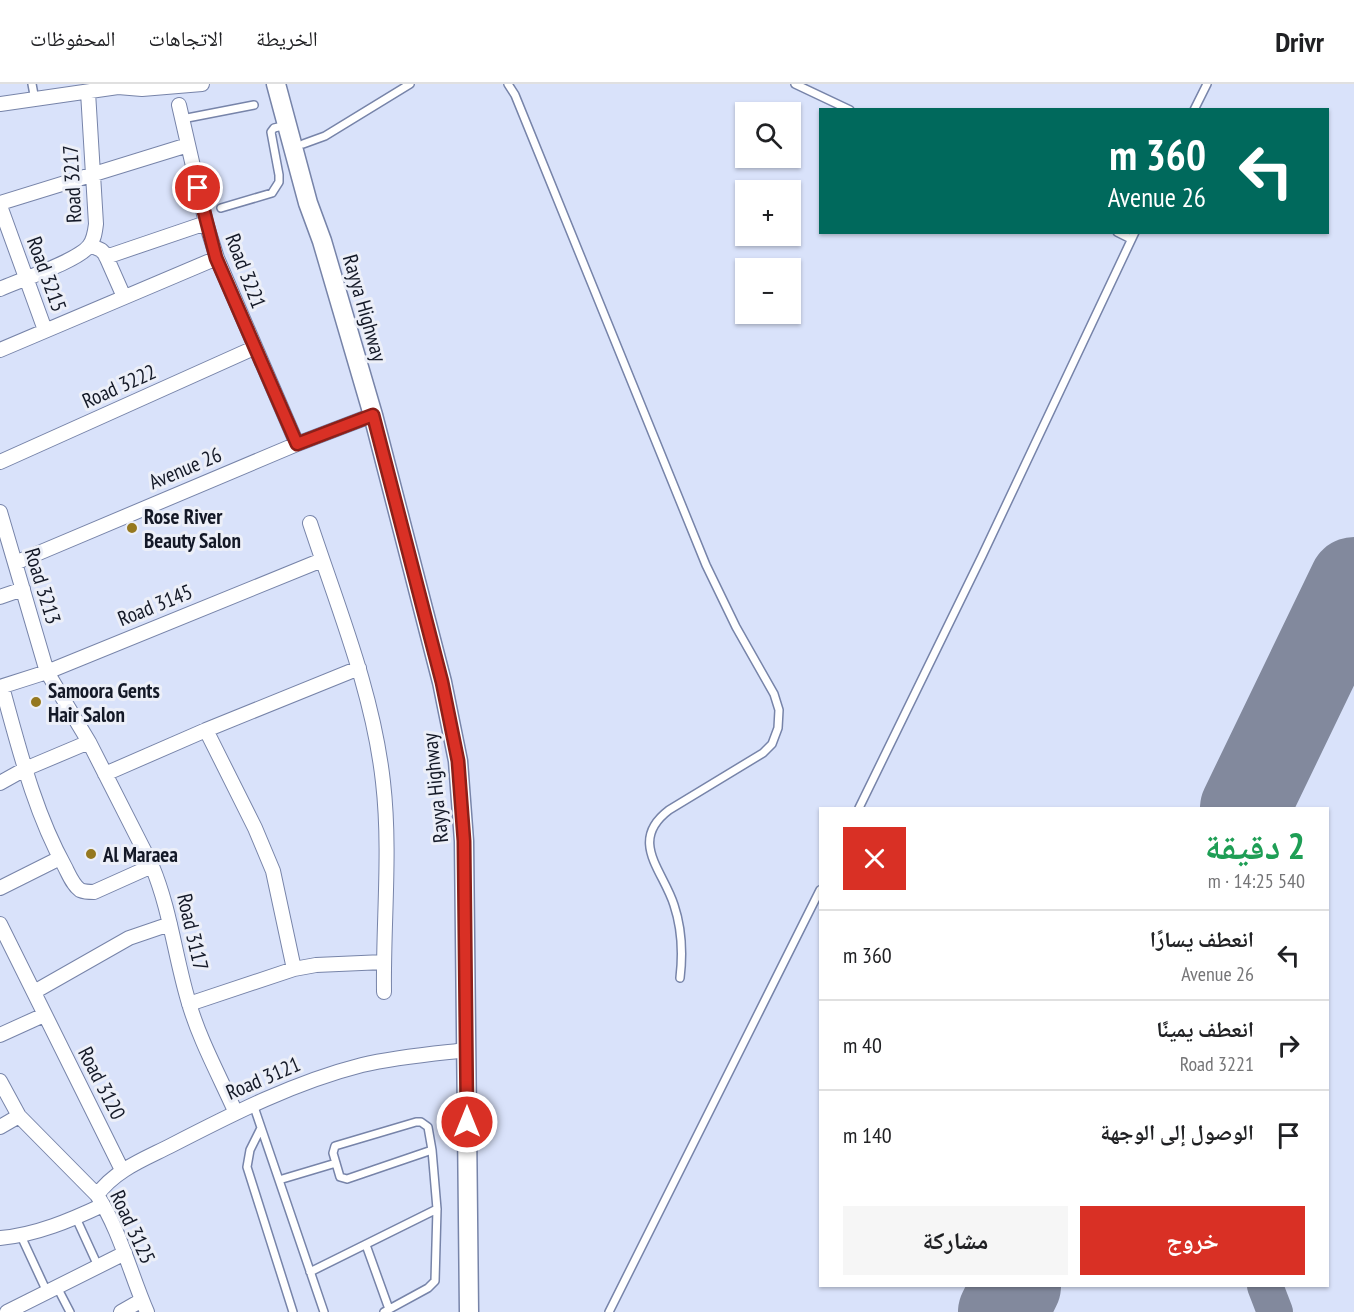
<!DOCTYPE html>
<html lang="ar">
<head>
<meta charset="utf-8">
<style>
  body { margin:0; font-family:"PT Sans Narrow","Noto Naskh Arabic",sans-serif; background:#f6f6f6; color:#202124; direction:rtl; height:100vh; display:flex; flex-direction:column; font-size:22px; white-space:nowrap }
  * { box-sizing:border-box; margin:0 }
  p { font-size:20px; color:#757577 }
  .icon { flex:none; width:33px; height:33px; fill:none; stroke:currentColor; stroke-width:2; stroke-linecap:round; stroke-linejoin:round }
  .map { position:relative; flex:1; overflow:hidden; direction:ltr }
  .panel { position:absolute; left:819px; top:723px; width:510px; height:480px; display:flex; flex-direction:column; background:#fff; border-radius:0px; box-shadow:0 2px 4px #0004; direction:rtl }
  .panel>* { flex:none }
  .banner { position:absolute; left:819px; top:24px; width:510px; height:126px; border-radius:0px; box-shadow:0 2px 4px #0004; direction:rtl; background:#00695c; color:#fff; overflow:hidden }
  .buttons { position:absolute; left:735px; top:18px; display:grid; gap:12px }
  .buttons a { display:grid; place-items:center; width:66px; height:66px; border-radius:0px; background:#fff; box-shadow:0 2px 4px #0004; font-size:30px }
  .pin { position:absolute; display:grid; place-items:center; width:51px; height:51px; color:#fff; margin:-26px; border:3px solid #fff; border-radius:50%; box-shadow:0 2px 6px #0007 }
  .me { position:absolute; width:66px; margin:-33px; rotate:0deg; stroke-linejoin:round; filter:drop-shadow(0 0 4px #0008) }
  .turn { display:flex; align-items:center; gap:21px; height:126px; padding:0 24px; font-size:27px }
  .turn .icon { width:78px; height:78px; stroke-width:2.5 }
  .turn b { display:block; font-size:42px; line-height:51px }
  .round { display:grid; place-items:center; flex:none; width:63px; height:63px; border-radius:0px; background:#f6f6f6 }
  .headline { display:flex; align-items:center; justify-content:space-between; height:102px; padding:0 24px }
  h1 { font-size:36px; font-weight:800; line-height:45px; color:#1e9e55 }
  .button { display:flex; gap:12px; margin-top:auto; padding:12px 24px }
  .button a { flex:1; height:69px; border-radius:0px; background:#d93025; color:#fff; font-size:24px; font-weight:800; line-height:69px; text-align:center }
  .button a+a { background:#f6f6f6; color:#202124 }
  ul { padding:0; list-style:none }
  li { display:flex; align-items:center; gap:18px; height:90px; padding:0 24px; border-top:2px solid #e0e0e0 }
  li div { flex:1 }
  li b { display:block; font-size:22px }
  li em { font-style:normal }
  header { display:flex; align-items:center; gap:36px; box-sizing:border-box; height:84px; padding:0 30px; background:#fff; border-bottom:2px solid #e0e0e0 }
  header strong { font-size:28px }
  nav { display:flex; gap:33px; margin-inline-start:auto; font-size:21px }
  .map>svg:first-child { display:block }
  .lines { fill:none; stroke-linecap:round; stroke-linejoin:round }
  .taxiway { stroke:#82899d; stroke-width:36 }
  .runway { stroke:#82899d; stroke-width:90 }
  .lane-casing { stroke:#7784a9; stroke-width:10 }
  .street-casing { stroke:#7784a9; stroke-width:16 }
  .secondary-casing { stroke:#7784a9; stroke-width:21 }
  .lane { stroke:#fff; stroke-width:7 }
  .street { stroke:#fff; stroke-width:14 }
  .secondary { stroke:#fff; stroke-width:18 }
  .route-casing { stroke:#8d1f18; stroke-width:15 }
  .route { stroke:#d93025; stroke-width:10 }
  .poi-dot { fill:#95781f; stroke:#eceff8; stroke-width:2 }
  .labels { text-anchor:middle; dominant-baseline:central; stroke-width:6; stroke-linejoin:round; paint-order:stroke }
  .street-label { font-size:21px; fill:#141927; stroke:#eceff8 }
  .poi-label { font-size:21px; font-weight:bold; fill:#141927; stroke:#eceff8; text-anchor:start }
</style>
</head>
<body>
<header>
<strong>Drivr</strong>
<nav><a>الخريطة</a><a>الاتجاهات</a><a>المحفوظات</a></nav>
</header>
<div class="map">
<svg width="1354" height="1228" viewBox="0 0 1354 1228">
  <rect width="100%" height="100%" fill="#d9e2fa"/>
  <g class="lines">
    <path class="taxiway" d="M1265,1202L1275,1228"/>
    <path class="runway" d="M1245,724L1354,498
      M1003,1228L1016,1202"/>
    <defs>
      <path id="lane" d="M32,0L35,16
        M508,0L515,11L706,481L736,543L774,610L779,626L778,644L772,660L763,669L669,726C628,757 663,786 674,821C682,845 683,869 680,894
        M795,0L850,26
        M1194,26L1207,0
        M182,35L254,21
        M303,60L325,52L410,0
        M221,124L272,109L279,98V91L271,48L274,44L287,41
        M1117,148L1131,155
        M859,724L982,472L1135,148
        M253,1020L324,1228
        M416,1038H421L428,1043L432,1066L347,1095L340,1093L333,1069L335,1062Z
        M261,1044L250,1066L247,1083L293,1228
        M279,1096L336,1079
        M76,1134L98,1182
        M21,1152L47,1208
        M366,1161L389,1225
        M310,1188L437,1125
        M57,1203L70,1228
        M384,1228L428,1204L435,1197L437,1125L432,1066
        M609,1228L820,806"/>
      <path id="street" d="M118,3L142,5L202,0
        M0,20L118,3L127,0
        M179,21L206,139L217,174L297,360
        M0,119L188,61
        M0,122L45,246
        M90,161L101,166L105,170L124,213
        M106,173L206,139
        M0,205C20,196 78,177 89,162C94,156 95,148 96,140L88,8
        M0,266L217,174
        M0,378L254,264
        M0,428L47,588L89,658L152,782C170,825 175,872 188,916C199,955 219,991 235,1027
        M310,439C338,524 373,608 383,698C391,767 383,838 384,908
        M15,479L297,360L373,331
        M0,513L23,505
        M0,603L47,588L322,476
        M2,603C19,664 34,727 65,783C69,791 73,801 80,806C85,808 89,808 94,808L152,782
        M206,646L255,744L273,787L294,885
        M105,690L206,646L359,584
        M0,699L25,685L89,658
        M0,804L60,774
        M0,840L122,1086
        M34,908L129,854L170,840
        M189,920L294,885L316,881L384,878
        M0,951L44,931
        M0,997L19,1032L97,1111C120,1146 130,1189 147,1228
        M0,1043L19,1032
        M97,1111C116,1085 145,1075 172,1061C234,1029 295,998 362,981C396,973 432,970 467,966
        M0,1154C36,1151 71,1136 103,1121
        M7,1228L125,1169
        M121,1228L142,1216"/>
      <path id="secondary" d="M276,0L308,119L322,157L373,331L442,598L458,677L464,757L469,1228"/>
    </defs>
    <use href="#lane" class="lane-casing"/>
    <use href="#street" class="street-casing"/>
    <use href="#secondary" class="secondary-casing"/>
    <use href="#lane" class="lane"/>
    <use href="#street" class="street"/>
    <use href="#secondary" class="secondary"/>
  </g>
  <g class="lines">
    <defs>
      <path id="route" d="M198,104L216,174L297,360L373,331L442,598L458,677L464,757L467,1038"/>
    </defs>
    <use href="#route" class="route-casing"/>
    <use href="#route" class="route"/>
  </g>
  <g class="poi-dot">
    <circle cx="132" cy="444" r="6"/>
    <circle cx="36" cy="618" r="6"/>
    <circle cx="91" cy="770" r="6"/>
  </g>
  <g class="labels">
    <g class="street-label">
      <text transform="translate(72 100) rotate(-93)">Road 3217</text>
      <text transform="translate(246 187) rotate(69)">Road 3221</text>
      <text transform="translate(47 190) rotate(70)">Road 3215</text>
      <text transform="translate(365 224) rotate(74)">Rayya Highway</text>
      <text transform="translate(119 302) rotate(-24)">Road 3222</text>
      <text transform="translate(185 384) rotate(-23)">Avenue 26</text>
      <text transform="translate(43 502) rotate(73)">Road 3213</text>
      <text transform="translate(155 521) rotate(-22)">Road 3145</text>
      <text transform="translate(435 704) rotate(-96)">Rayya Highway</text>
      <text transform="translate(193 848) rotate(77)">Road 3117</text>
      <text transform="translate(263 994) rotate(-23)">Road 3121</text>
      <text transform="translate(102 999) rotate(63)">Road 3120</text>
      <text transform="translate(133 1143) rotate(65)">Road 3125</text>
    </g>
    <g class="poi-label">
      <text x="144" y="432">Rose River<tspan x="144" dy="24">Beauty Salon</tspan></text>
      <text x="48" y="606">Samoora Gents<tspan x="48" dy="24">Hair Salon</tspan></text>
      <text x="103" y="770">Al Maraea</text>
    </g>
  </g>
</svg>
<div class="buttons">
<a><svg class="icon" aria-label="search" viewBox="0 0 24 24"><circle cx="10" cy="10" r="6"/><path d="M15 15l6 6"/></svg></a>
<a>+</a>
<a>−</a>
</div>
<div class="pin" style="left:198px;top:104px;background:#d93025"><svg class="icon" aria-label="arrive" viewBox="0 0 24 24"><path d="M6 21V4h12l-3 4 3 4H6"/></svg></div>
<svg class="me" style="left:467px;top:1038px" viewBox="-20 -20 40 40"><circle r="17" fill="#d93025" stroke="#fff" stroke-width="3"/><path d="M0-11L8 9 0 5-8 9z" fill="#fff"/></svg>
<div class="banner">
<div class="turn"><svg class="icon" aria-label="left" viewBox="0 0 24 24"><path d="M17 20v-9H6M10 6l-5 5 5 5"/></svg><div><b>360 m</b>Avenue 26</div></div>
</div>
<section class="panel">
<div class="headline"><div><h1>2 دقيقة</h1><p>540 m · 14:25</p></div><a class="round" style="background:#d93025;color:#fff"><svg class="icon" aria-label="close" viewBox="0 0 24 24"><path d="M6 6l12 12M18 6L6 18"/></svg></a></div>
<ul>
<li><svg class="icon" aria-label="left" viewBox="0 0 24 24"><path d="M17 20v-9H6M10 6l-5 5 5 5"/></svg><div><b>انعطف يسارًا</b><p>Avenue 26</p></div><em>360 m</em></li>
<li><svg class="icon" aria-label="right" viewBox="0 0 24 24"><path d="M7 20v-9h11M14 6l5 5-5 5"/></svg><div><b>انعطف يمينًا</b><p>Road 3221</p></div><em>40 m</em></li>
<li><svg class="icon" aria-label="arrive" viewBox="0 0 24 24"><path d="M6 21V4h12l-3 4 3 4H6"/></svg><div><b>الوصول إلى الوجهة</b></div><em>140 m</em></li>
</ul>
<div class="button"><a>خروج</a><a>مشاركة</a></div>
</section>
</div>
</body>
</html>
